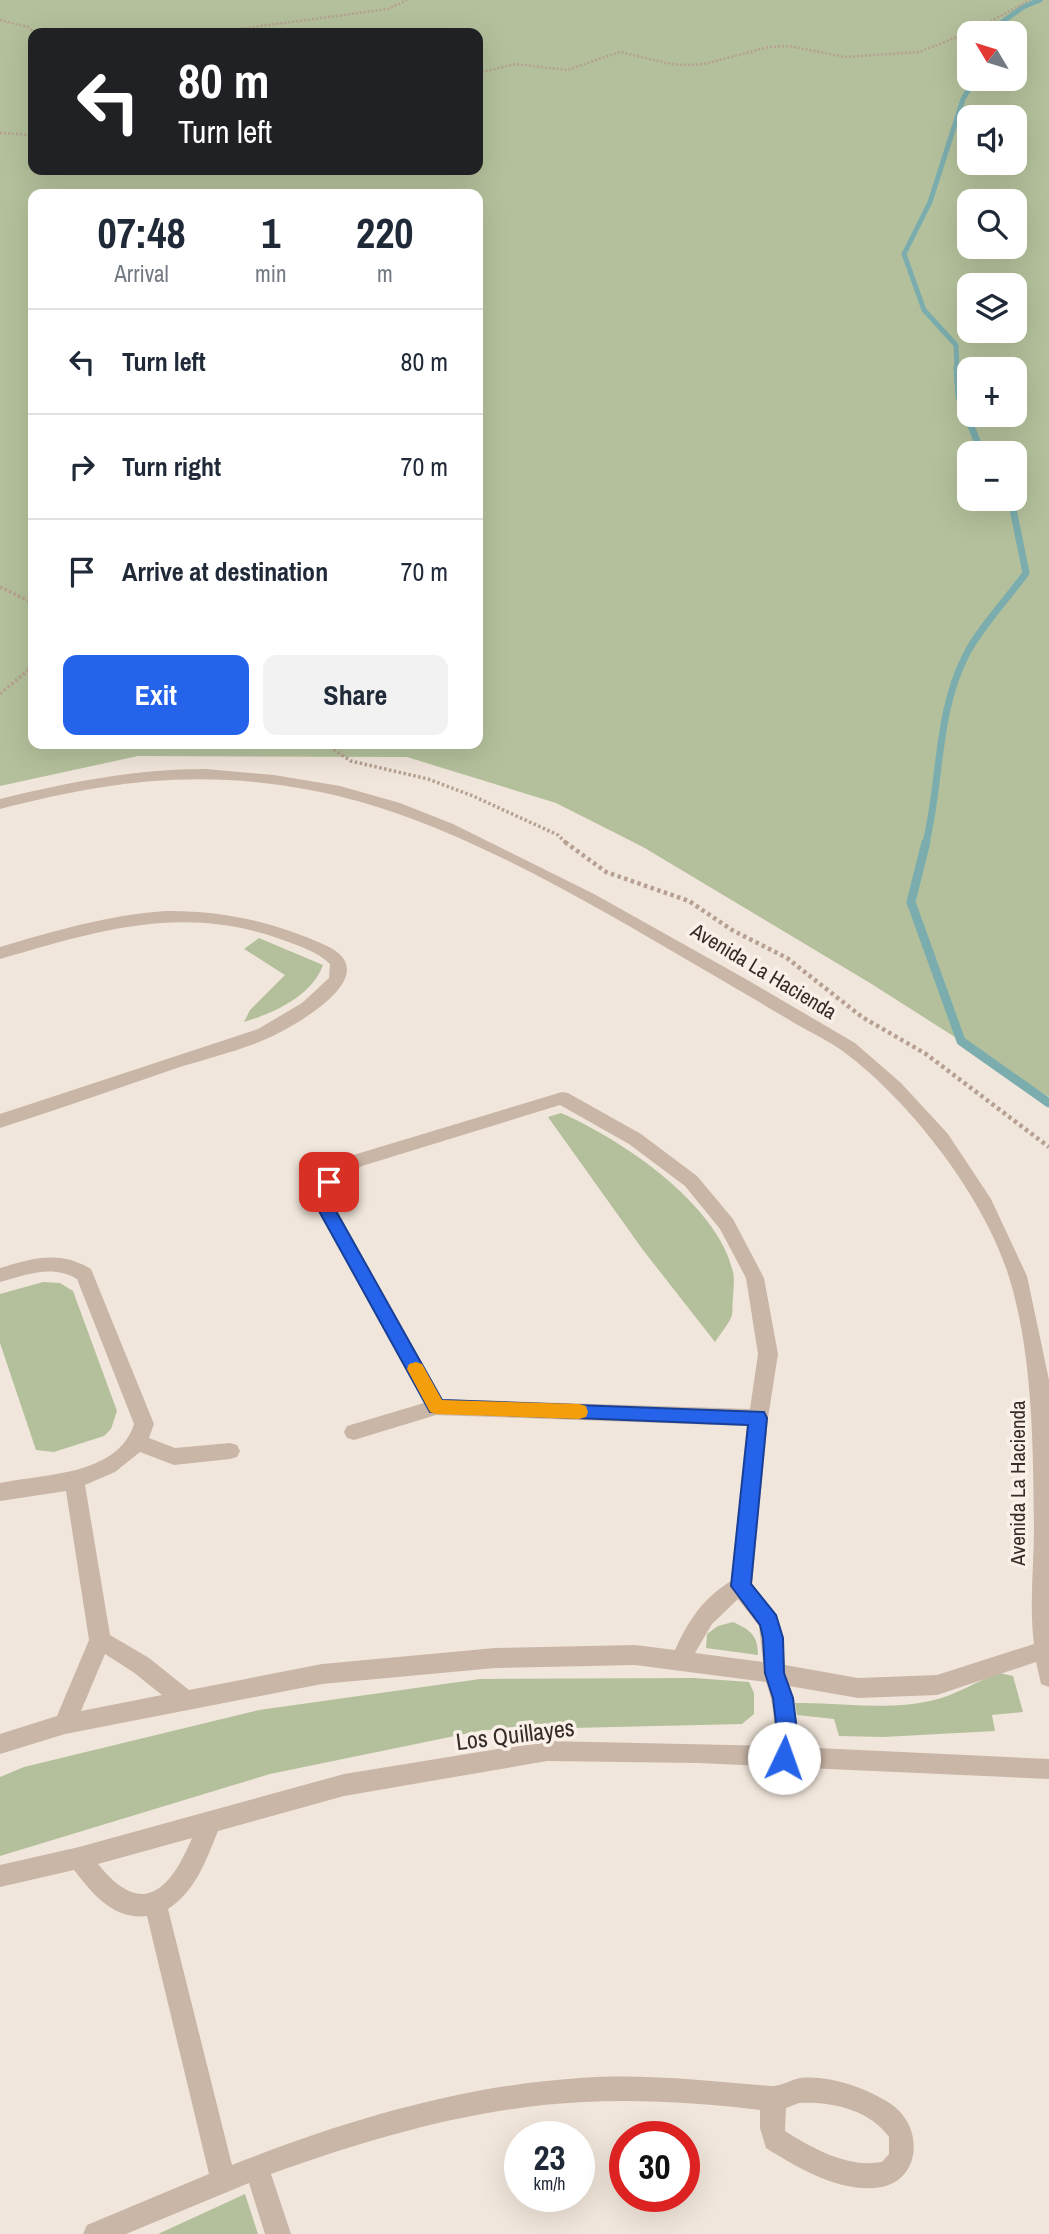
<!DOCTYPE html>
<html lang="en">
<head>
<meta charset="utf-8">
<style>
  body { margin:0; font-family:"Archivo Narrow",sans-serif; background:#f2f2f3; color:#1f2937; height:100vh; display:flex; flex-direction:column; font-size:26px; white-space:nowrap }
  * { box-sizing:border-box; margin:0 }
  p { font-size:23px; color:#747a83 }
  .icon { flex:none; width:38px; height:38px; fill:none; stroke:currentColor; stroke-width:2; stroke-linecap:round; stroke-linejoin:round }
  .map { position:relative; flex:1; overflow:hidden }
  .side { position:absolute; left:28px; top:189px; width:455px; height:560px; display:flex; flex-direction:column; background:#fff; border-radius:14px; box-shadow:0 7px 28px #0002 }
  .side>* { flex:none }
  .guide { position:absolute; left:28px; top:28px; width:455px; height:147px; border-radius:14px; box-shadow:0 7px 28px #0002; background:#202124; color:#fff; overflow:hidden }
  .needle { width:46px; rotate:308deg }
  .tools { position:absolute; left:957px; top:21px; display:grid; gap:14px }
  .tools a { display:grid; place-items:center; width:70px; height:70px; border-radius:14px; background:#fff; box-shadow:0 7px 28px #0002; font-size:35px }
  .speed { position:absolute; left:504px; top:2121px; display:flex; gap:14px; font-size:35px; font-weight:700; text-align:center }
  .speed>* { display:grid; place-content:center; width:91px; height:91px; border-radius:50%; background:#fff; box-shadow:0 7px 28px #0002; line-height:1 }
  .speed small { font-size:18px; font-weight:400 }
  .speed .limit { border:10px solid #d22; background:#fff; color:#111 }
  .pin { position:absolute; display:grid; place-items:center; width:60px; height:60px; color:#fff; margin:-30px; border-radius:14px; box-shadow:0 4px 10px #0006 }
  .me { position:absolute; width:77px; margin:-38px; rotate:3deg; stroke-linejoin:round; filter:drop-shadow(0 0 5px #0008) }
  .turn { display:flex; align-items:center; gap:24px; height:147px; padding:0 35px; font-size:32px }
  .turn .icon { width:91px; height:91px; stroke-width:2.5 }
  .turn b { display:block; font-size:49px; line-height:60px }
  .eta { display:flex; justify-content:space-evenly; align-items:center; height:119px; text-align:center }
  .eta b { font-size:42px; font-weight:800; line-height:49px }
  .button { display:flex; gap:14px; margin-top:auto; padding:14px 35px }
  .button a { flex:1; height:80px; border-radius:14px; background:#2563eb; color:#fff; font-size:28px; font-weight:800; line-height:80px; text-align:center }
  .button a+a { background:#f2f2f3; color:#1f2937 }
  ul { padding:0; list-style:none }
  li { display:flex; align-items:center; gap:21px; height:105px; padding:0 35px; border-top:2px solid #e0e1e3 }
  li div { flex:1 }
  li b { display:block; font-size:26px }
  li em { font-style:normal }
  .map>svg:first-child { display:block }
  .green { fill:#b4c09b; fill-rule:evenodd }
  .lines { fill:none; stroke-linecap:round; stroke-linejoin:round }
  .stream-far2 { stroke:#7badae; stroke-width:5 }
  .stream-far1 { stroke:#7badae; stroke-width:7 }
  .stream { stroke:#7badae; stroke-width:9 }
  .path-far2 { stroke:#b5a091; stroke-width:2.5; stroke-dasharray:2 2; stroke-linecap:butt }
  .path-far1 { stroke:#b5a091; stroke-width:3.5; stroke-dasharray:2.5 2.5; stroke-linecap:butt }
  .path { stroke:#b5a091; stroke-width:4.5; stroke-dasharray:3.5 3.5; stroke-linecap:butt }
  .minor { fill:#c9b6a7; fill-rule:evenodd }
  .route { fill:#2563eb; stroke:#184099; stroke-width:2 }
  .slow { fill:#f59e0b }
  .labels { text-anchor:middle; dominant-baseline:central; stroke-width:7; stroke-linejoin:round; paint-order:stroke }
  .street-label { font-size:21px; fill:#362c28; stroke:#f9f0e7 }
  .near-street-label { font-size:24px; fill:#362c28; stroke:#f9f0e7 }
</style>
</head>
<body>
<div class="map">
<svg width="1049" height="2234" viewBox="0 0 1049 2234">
  <rect width="100%" height="100%" fill="#f1e6db"/>
  <path class="green" d="M0,0H1049V1097L870,983L643,847L556,803L407,757L138,756L0,786ZM478,33V170H33V33ZM970,33H1015V79H970ZM970,117H1015V163H970ZM478,194V744H33V194ZM1015,201V247H970V201ZM970,285H1015V331H970ZM1015,369V415H970V369ZM1015,453V499H970V453Z
    M259,938L323,965C312,996 274,1013 244,1022L250,1010L285,975L244,949Z
    M561,1113C621,1139 718,1204 733,1272C735,1280 733,1290 733,1299C732,1303 733,1310 732,1315C729,1324 720,1334 715,1342L643,1250L548,1117Z
    M43,1282L60,1283L73,1291L117,1411L111,1429L104,1436L54,1452L36,1450L0,1343V1294Z
    M733,1622C751,1630 758,1636 758,1655L706,1648L707,1634L718,1626Z
    M1000,1673L1013,1676L1023,1712L992,1715L995,1731L883,1737L839,1736L834,1719L797,1715L795,1703C840,1702 886,1711 930,1701C955,1696 976,1681 1000,1673Z
    M694,1678L749,1682L754,1693V1714L742,1724L484,1730L270,1774L0,1856V1777L24,1767L259,1710L480,1679Z
    M245,2194L258,2234H158Z"/>
  <g class="lines">
    <path class="stream-far2" d="M987,33L1023,7L1040,0
      M957,370L956,345L924,310L904,254L930,202L963,99L975,79"/>
    <path class="stream-far1" d="M957,368L959,397L982,453
      M926,843C941,782 936,713 966,655C979,629 1008,598 1026,573L1011,499"/>
    <path class="stream" d="M926,842L911,902L961,1041L1049,1103"/>
    <path class="path-far2" d="M0,20L28,27L35,33
      M209,33L388,9L407,0
      M478,73L515,64L567,70L620,52L671,64L688,65L704,64L769,47L789,46L845,57L919,52L975,30L1030,0
      M0,133L33,135"/>
    <path class="path-far1" d="M0,587L33,603
      M0,694L33,666
      M325,744L351,761L428,779L473,796L558,835L566,843"/>
    <path class="path" d="M565,842L606,872L689,901L732,930L787,958L862,1017L926,1054L1049,1147"/>
    <path class="minor" d="M206,769L274,775L340,786L400,803L453,824L594,894L744,978L855,1043L901,1083L948,1134L991,1199L1027,1276L1049,1380V1687L1041,1684L1036,1662L937,1695L858,1698L789,1686L797,1723L796,1747L1049,1759V1779L698,1763L547,1761L344,1796L218,1831C206,1860 196,1891 168,1909L232,2165C344,2121 459,2086 580,2078C643,2073 707,2081 770,2086C780,2087 790,2080 800,2078C829,2075 867,2088 891,2104C926,2128 921,2185 874,2188C837,2191 796,2167 766,2148L760,2128V2110C702,2103 642,2099 584,2102C476,2107 372,2138 271,2174L291,2234H265L249,2183L126,2234H83L87,2225L209,2174L147,1916C113,1920 93,1894 74,1870L0,1887V1865L79,1847L344,1774L547,1741L774,1746C775,1723 774,1704 766,1682L635,1665L495,1668L322,1684L65,1734L0,1754V1734L57,1716L89,1640L66,1491L0,1501V1483C42,1474 118,1476 134,1424L77,1279C52,1264 26,1275 0,1282V1268C33,1258 60,1250 91,1269L154,1424L149,1438L175,1448L230,1443L237,1445L240,1451L237,1457L230,1459L174,1465L140,1452L115,1472L85,1485L110,1635L149,1658L189,1690L322,1664L495,1648L635,1645L675,1650C688,1621 703,1598 731,1581L747,1426L436,1415L354,1440L347,1438L344,1432L347,1426L424,1403L319,1211C313,1185 327,1168 350,1156L562,1092L568,1093L641,1134L697,1176L733,1219L764,1278L778,1354L768,1418L752,1584C777,1616 783,1623 785,1665L858,1678L937,1675L1034,1644C1029,1604 1034,1566 1034,1526C1033,1444 1033,1356 1009,1277C985,1198 910,1101 844,1052C829,1041 812,1033 796,1024C765,1005 733,987 701,968C584,900 445,815 310,790C197,769 110,781 0,809V799C69,782 135,769 206,769ZM560,1105L629,1144L685,1186L720,1229L746,1278L758,1354L750,1409L442,1399L337,1211V1187L348,1174L362,1166ZM738,1599L759,1626L763,1662L695,1653L712,1624ZM105,1654L133,1672L162,1695L81,1711ZM192,1838C170,1891 142,1919 98,1864ZM799,2103C831,2101 870,2110 889,2137V2154L882,2162C847,2168 814,2149 785,2131L786,2108Z
      M165,911C221,910 274,922 325,945C387,973 301,1022 273,1036C243,1050 208,1058 177,1068C118,1088 59,1109 0,1128V1114L258,1029L302,1003L329,978L330,964C318,952 299,946 283,940C183,903 97,931 0,959V947C54,931 108,915 165,911Z"/>
  </g>
  <path class="route" d="M329,1176L337,1182L333,1201L336,1211L442,1400L764,1412L767,1418L751,1584L776,1615L783,1638L784,1673L793,1698L796,1723L794,1758L791,1764L784,1767L777,1764L774,1758L776,1723L773,1698L765,1673L763,1638L760,1625L731,1586L748,1425L430,1412L319,1211C316,1200 316,1180 329,1176Z"/>
  <path class="slow" d="M416,1362L422,1364L442,1400L579,1404L586,1406L588,1412L586,1417L579,1419L436,1414L430,1412L407,1369L409,1364Z"/>
  <g class="labels">
    <g class="street-label">
      <text transform="translate(764 971) rotate(31)">Avenida La Hacienda</text>
      <text transform="translate(1017 1483) rotate(-90)">Avenida La Hacienda</text>
    </g>
    <g class="near-street-label">
      <text transform="translate(515 1734) rotate(-7)">Los Quillayes</text>
    </g>
  </g>
</svg>
<div class="tools">
<a><svg class="needle" viewBox="-14 -14 28 28"><path d="M0-13l5 13h-10z" fill="#e53935"/><path d="M0 13l5-13h-10z" fill="#747a83"/></svg></a>
<a><svg class="icon" aria-label="sound" viewBox="0 0 24 24"><path d="M4 9h4l5-4v14l-5-4H4zM17 9q2 3 0 6"/></svg></a>
<a><svg class="icon" aria-label="search" viewBox="0 0 24 24"><circle cx="10" cy="10" r="6"/><path d="M15 15l6 6"/></svg></a>
<a><svg class="icon" aria-label="layers" viewBox="0 0 24 24"><path d="M12 4l9 5-9 5-9-5zM3 14l9 5 9-5"/></svg></a>
<a>+</a>
<a>−</a>
</div>
<div class="speed"><div>23<small>km/h</small></div><div class="limit">30</div></div>
<div class="pin" style="left:329px;top:1182px;background:#d93025"><svg class="icon" aria-label="arrive" viewBox="0 0 24 24"><path d="M6 21V4h12l-3 4 3 4H6"/></svg></div>
<svg class="me" style="left:784px;top:1758px" viewBox="-20 -20 40 40"><circle r="19" fill="#fff"/><path d="M0-13L10 11 0 6-10 11z" fill="#2563eb"/></svg>
<div class="guide">
<div class="turn"><svg class="icon" aria-label="left" viewBox="0 0 24 24"><path d="M17 20v-9H6M10 6l-5 5 5 5"/></svg><div><b>80 m</b>Turn left</div></div>
</div>
<section class="side">
<div class="eta">
<div><b>07:48</b><p>Arrival</p></div>
<div><b>1</b><p>min</p></div>
<div><b>220</b><p>m</p></div>
</div>
<ul>
<li><svg class="icon" aria-label="left" viewBox="0 0 24 24"><path d="M17 20v-9H6M10 6l-5 5 5 5"/></svg><div><b>Turn left</b></div><em>80 m</em></li>
<li><svg class="icon" aria-label="right" viewBox="0 0 24 24"><path d="M7 20v-9h11M14 6l5 5-5 5"/></svg><div><b>Turn right</b></div><em>70 m</em></li>
<li><svg class="icon" aria-label="arrive" viewBox="0 0 24 24"><path d="M6 21V4h12l-3 4 3 4H6"/></svg><div><b>Arrive at destination</b></div><em>70 m</em></li>
</ul>
<div class="button"><a>Exit</a><a>Share</a></div>
</section>
</div>
</body>
</html>
